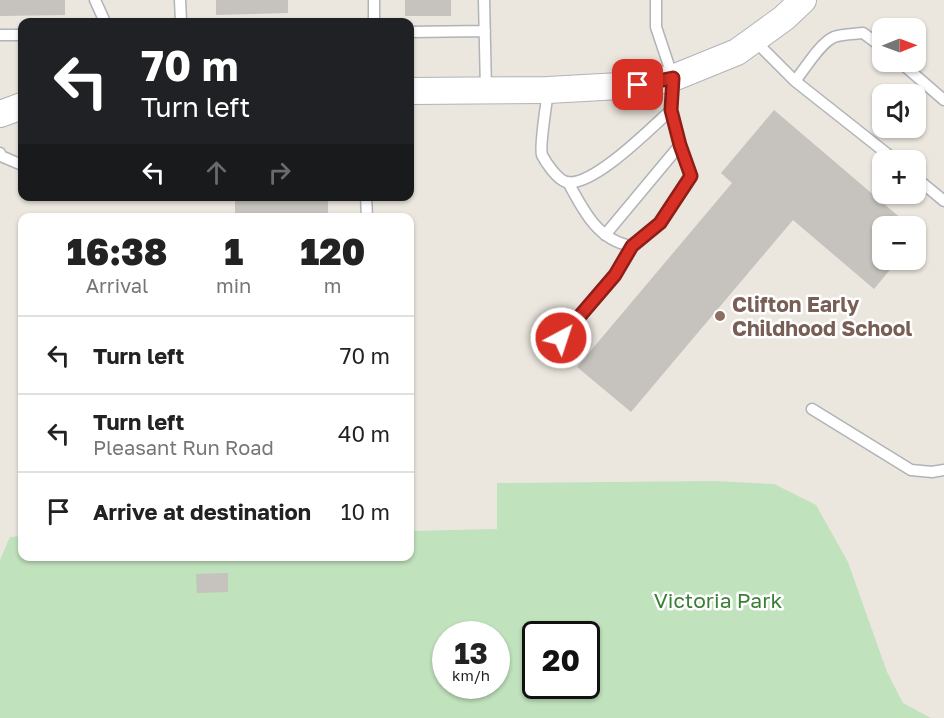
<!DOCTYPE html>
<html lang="en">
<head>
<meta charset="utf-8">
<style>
  body { margin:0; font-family:"Golos Text",sans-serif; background:#f2f2f2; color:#222; height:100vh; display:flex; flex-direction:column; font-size:22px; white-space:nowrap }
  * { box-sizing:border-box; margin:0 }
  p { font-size:20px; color:#767676 }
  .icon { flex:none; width:33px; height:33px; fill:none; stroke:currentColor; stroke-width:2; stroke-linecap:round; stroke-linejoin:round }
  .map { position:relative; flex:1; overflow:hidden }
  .sheet { position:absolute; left:18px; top:213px; width:396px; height:348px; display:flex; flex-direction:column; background:#fff; border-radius:12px; box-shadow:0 2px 4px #0004 }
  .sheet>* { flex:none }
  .guide { position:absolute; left:18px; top:18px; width:396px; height:183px; border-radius:12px; box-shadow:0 2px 4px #0004; background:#202124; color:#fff; overflow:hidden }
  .needle { width:39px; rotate:89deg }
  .buttons { position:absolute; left:872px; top:18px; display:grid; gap:12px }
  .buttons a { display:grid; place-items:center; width:54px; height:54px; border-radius:12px; background:#fff; box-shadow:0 2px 4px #0004; font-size:30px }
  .speed { position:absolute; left:432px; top:621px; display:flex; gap:12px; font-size:30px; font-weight:700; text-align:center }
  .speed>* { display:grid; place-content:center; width:78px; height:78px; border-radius:50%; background:#fff; box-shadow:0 2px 4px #0004; line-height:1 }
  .speed small { font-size:15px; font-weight:400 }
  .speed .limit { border:3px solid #111; border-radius:9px; background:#fff; color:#111 }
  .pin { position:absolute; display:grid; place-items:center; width:51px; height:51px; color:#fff; margin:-26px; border-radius:12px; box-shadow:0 3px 9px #0006 }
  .me { position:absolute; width:66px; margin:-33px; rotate:40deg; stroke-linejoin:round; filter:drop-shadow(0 0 4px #0008) }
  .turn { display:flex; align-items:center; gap:21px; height:126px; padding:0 24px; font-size:27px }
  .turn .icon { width:78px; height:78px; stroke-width:2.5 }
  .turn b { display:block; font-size:42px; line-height:51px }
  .lanes { display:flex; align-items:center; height:57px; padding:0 24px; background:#0003; justify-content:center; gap:30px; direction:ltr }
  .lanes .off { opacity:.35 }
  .eta { display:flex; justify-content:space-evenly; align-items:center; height:102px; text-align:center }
  .eta b { font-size:36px; font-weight:800; line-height:42px }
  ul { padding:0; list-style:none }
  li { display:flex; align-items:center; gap:18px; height:78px; padding:0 24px; border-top:2px solid #e0e0e0 }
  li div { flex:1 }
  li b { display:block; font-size:22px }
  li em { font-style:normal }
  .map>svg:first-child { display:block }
  .green { fill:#c0e2bc; fill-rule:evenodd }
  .building { fill:#c6c2bd }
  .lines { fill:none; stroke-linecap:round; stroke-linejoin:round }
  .service-casing { stroke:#b0b3b7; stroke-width:13 }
  .tertiary-casing { stroke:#b0b3b7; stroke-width:28 }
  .service { stroke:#fff; stroke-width:10 }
  .tertiary { stroke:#fff; stroke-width:26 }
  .route-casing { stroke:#8d1f18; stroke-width:15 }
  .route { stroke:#d93025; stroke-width:10 }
  .education-dot { fill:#8d6e63; stroke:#fff; stroke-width:2 }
  .labels { text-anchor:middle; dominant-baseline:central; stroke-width:5; stroke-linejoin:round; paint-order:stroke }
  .education-label { font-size:21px; font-weight:bold; fill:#785e54; stroke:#fff; text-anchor:start }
  .park-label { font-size:21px; fill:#3c8038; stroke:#fff }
</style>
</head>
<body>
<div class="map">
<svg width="944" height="718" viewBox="0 0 944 718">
  <rect width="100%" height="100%" fill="#ebe7df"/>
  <path class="green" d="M716,481L774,484L816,505L848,562L887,672L903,703L931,718H0V560L10,537L22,536V556H410V531L497,529V483ZM446,634H496V686H446ZM536,634H586V686H536Z"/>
  <path class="building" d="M0,0H65V15L0,16Z
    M216,0H288V13L216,15Z
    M405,0H451V16H405Z
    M774,110L910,226H882V260H898L874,289L793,220L631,412L577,367L732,183L721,173Z
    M235,196H328V218H235Z
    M228,573V592L197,593L196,574Z"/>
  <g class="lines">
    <defs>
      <path id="service" d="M95,0L105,22
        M180,0L181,22
        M374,0V22
        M484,0L486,90
        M410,32L485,31
        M0,35H22
        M754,40L795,81
        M882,47L863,33C854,34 842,34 834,37C820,43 805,69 795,81L895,160
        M900,62L944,100
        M548,90C547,102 539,146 542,155C546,163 557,179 566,182C592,188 651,128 671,110L673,78L656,27V0
        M0,153L1,156L22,165
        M915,177L944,201
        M568,182C583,210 598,241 632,246L660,223L691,176L680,145L671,110
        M366,196L367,218
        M605,235L680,145
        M561,338L615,275L632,246
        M812,409L911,470L932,472L944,470"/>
      <path id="tertiary" d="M410,91L548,90L638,85L673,78L737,52L784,18L803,0
        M0,114L22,106"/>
    </defs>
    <use href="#service" class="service-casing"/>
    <use href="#tertiary" class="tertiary-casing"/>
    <use href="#service" class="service"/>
    <use href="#tertiary" class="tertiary"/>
  </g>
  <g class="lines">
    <defs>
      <path id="route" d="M561,338L615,275L632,246L660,223L691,176L680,145L671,110L673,78L638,85"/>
    </defs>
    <use href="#route" class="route-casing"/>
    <use href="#route" class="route"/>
  </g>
  <circle class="education-dot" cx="720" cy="316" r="6"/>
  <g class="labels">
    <g class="education-label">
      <text x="732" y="304">Clifton Early<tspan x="732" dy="24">Childhood School</tspan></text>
    </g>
    <g class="park-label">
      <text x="718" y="600">Victoria Park</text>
    </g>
  </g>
</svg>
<div class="buttons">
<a><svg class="needle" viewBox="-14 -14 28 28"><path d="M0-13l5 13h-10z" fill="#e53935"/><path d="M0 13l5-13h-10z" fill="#767676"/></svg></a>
<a><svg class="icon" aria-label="sound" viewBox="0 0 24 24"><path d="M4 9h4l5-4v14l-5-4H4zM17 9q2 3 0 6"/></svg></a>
<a>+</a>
<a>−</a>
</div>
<div class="speed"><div>13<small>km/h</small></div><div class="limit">20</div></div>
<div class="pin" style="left:638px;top:85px;background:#d93025"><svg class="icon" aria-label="arrive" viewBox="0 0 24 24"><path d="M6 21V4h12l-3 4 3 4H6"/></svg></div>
<svg class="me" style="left:561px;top:338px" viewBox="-20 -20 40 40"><circle r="17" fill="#d93025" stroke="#fff" stroke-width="3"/><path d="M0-11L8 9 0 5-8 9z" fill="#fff"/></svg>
<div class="guide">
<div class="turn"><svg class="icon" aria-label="left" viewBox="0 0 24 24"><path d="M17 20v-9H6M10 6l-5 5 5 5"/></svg><div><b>70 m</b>Turn left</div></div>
<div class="lanes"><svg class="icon" aria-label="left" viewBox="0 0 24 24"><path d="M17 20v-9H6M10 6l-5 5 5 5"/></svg><svg class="icon off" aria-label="ahead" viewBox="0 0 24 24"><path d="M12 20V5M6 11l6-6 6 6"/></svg><svg class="icon off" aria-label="right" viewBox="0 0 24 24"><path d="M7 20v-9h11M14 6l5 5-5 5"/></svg></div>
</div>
<section class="sheet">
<div class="eta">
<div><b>16:38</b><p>Arrival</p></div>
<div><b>1</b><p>min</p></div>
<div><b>120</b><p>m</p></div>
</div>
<ul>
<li><svg class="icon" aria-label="left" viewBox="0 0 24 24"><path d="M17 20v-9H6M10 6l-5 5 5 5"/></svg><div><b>Turn left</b></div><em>70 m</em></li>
<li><svg class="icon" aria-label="left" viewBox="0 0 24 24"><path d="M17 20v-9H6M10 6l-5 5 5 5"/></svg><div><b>Turn left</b><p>Pleasant Run Road</p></div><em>40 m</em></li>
<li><svg class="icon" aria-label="arrive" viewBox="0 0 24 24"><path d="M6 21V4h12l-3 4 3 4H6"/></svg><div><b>Arrive at destination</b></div><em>10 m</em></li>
</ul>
</section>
</div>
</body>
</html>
